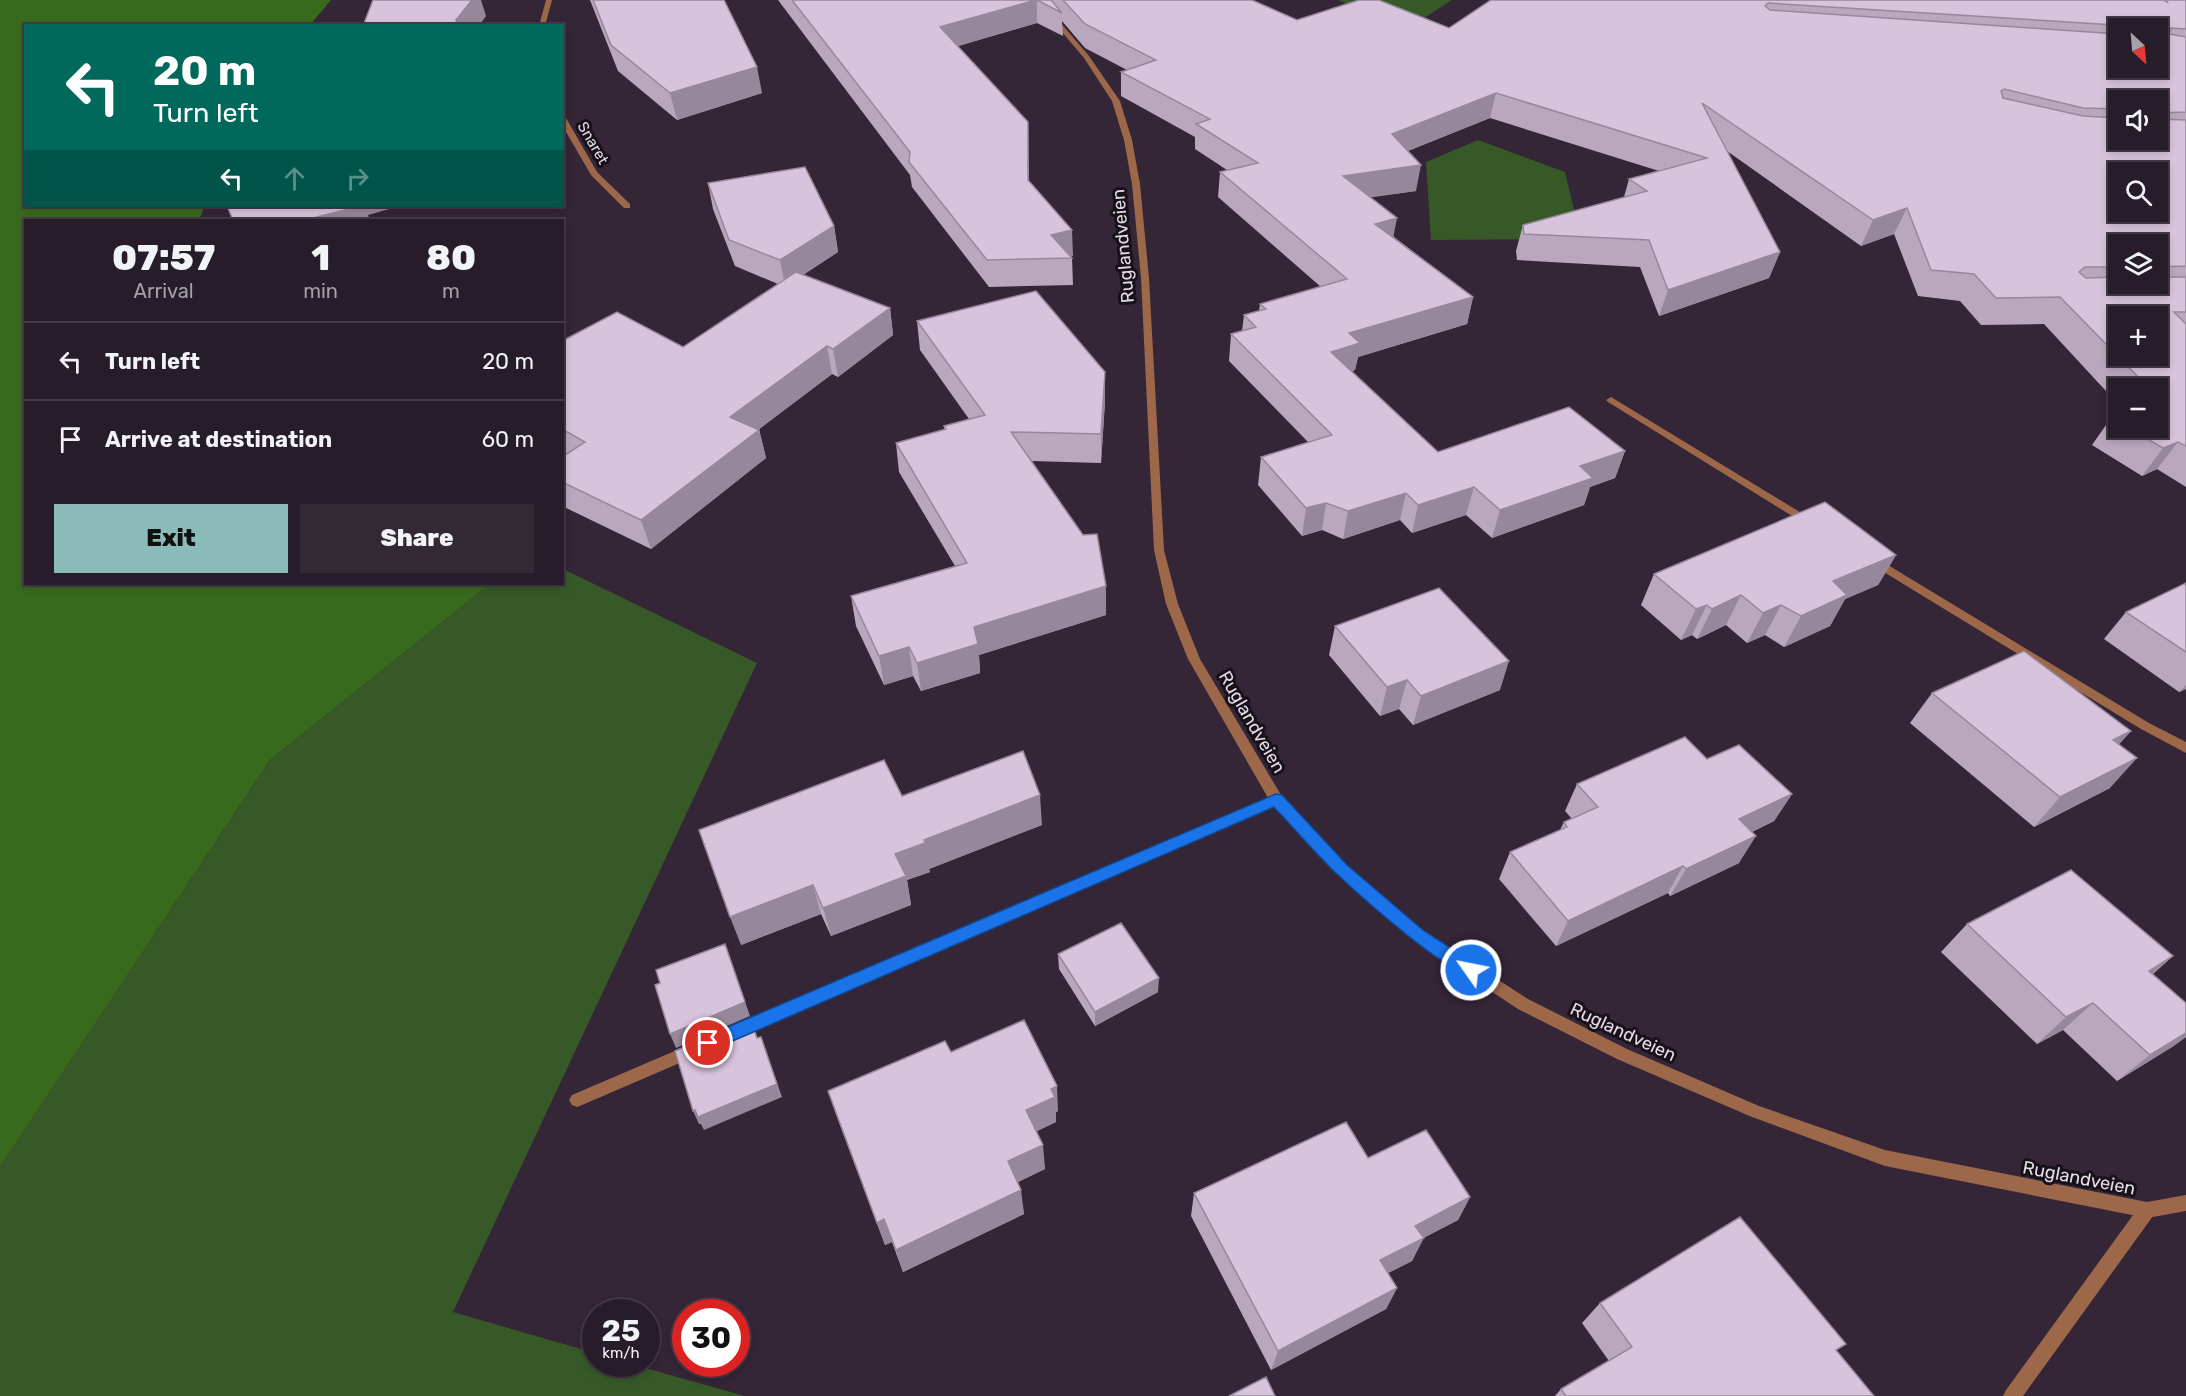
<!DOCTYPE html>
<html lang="en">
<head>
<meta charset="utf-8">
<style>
  body { margin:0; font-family:Rubik,sans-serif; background:#332935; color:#f1f3f6; height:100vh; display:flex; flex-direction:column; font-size:22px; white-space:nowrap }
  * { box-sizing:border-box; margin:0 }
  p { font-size:20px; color:#a4a1a8 }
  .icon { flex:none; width:33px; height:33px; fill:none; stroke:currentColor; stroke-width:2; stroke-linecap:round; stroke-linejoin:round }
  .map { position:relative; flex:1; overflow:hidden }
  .drawer { position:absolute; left:24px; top:219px; width:540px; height:366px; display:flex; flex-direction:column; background:#271c29; border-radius:0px; box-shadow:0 3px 9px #0003,0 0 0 2px #433a46 }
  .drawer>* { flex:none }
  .banner { position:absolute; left:24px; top:24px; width:540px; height:183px; border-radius:0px; box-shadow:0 3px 9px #0003,0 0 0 2px #433a46; background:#00695c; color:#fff; overflow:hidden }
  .needle { width:39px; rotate:154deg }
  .tools { position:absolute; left:2108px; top:18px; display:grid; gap:12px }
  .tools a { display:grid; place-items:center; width:60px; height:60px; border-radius:0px; background:#271c29; box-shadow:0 3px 9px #0003,0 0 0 2px #433a46; font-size:30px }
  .speed { position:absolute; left:582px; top:1299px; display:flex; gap:12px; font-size:30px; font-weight:700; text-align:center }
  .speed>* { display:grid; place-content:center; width:78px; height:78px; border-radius:50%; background:#271c29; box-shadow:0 3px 9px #0003,0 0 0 2px #433a46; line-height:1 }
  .speed small { font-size:15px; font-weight:400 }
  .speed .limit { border:9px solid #d22; background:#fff; color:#111 }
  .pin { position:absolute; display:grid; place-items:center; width:51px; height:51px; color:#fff; margin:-26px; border:3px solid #fff; border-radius:50%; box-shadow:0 2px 6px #0007 }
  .me { position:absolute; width:66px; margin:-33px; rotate:303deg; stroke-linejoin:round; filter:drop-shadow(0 0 4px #0008) }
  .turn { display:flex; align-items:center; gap:21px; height:126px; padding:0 30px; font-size:27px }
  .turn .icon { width:78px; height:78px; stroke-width:2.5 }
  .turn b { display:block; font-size:42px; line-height:51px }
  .lanes { display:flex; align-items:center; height:57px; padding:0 30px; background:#0003; justify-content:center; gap:30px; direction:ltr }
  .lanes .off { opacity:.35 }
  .eta { display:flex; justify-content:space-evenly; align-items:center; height:102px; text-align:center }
  .eta b { font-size:36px; font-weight:800; line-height:42px }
  .button { display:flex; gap:12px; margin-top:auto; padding:12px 30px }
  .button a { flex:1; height:69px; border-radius:0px; background:#8bbbb9; color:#111; font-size:24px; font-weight:800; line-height:69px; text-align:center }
  .button a+a { background:#332935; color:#f1f3f6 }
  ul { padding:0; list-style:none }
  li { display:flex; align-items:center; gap:18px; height:78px; padding:0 30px; border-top:2px solid #433a46 }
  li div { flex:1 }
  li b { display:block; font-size:22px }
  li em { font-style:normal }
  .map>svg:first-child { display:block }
  .green { fill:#375928 }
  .forest { fill:#376a1c }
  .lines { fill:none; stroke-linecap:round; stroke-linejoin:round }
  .service { fill:#9d6849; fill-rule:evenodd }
  .minor { fill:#9d6849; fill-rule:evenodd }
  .wall { fill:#b9a8bd; fill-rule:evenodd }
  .shaded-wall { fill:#96889a }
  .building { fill:#d7c3dc; stroke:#96889a; stroke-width:1.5; fill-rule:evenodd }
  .route { fill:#1a73e8; stroke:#114b97; stroke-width:1.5 }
  .labels { text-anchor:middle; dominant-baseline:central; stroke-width:6; stroke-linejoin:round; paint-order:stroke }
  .far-street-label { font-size:15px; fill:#e5dbe7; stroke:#171119 }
  .street-label { font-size:18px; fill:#e5dbe7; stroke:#171119 }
</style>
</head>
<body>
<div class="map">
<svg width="2186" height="1396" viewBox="0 0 2186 1396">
  <rect width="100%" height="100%" fill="#342537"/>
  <path class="green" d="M1338,0H1452L1406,30Z
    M1478,140L1565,172L1581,239L1431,240L1426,162Z
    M563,569L757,663L453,1312L595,1353L596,1364H631L745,1396H0V1167L270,760L490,584H562Z"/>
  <path class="forest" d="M0,0H331L310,25L26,26V206H205L199,220H26V584H490L270,760L0,1167Z"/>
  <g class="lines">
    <path class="service" d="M1611,397L1813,520L1814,522L1809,525L1805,524L1608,402L1606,400Z
      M1873,556L2149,723L2186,742V753L2141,729L1869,563L1868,560Z
      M1276,794L1281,795L1282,799L1281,803L745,1035L740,1037L735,1035L733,1030L735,1025Z
      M691,1044L696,1046L698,1051L696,1056L582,1105L577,1107L572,1105L569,1100L572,1095Z
      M2147,1202L2153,1204L2155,1210L2153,1216L2023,1396H2003L2006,1390L2141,1204Z"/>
    <path class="minor" d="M546,0H552L545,26H539Z
      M1035,0H1041L1089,56L1120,101L1132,140L1140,184L1149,278L1164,550L1178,604L1200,659L1281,795L1346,865L1424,932L1528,999L1627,1049L1759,1106L1885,1150L2147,1202L2186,1195V1211L2147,1218L1885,1166L1752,1117L1617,1059L1518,1009L1414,940L1336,873L1271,803L1188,659L1166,604L1154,550L1141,278L1132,184L1124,140L1112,101L1084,58Z
      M562,116L566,118L597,172L630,204V208H624L591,175L562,125Z"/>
  </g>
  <path class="wall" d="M590,0H724L762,93L677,120L618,71Z
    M778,0H1252L1297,20L1449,28L1491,0H2186V487L2157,469L2142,476L2092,445L2111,418L2118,415V428H2157V388H2118V404L2044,324L1981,325L1960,301L1918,296L1894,234L1861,246L1727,151L1780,252L1769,278L1659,316L1640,267L1517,260L1516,251L1523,225L1624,197L1629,179L1659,171L1490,118L1408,151L1416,191L1370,197L1394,237L1473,297L1467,324L1358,357L1355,370L1352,371L1438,452L1625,451L1615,478L1590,487L1584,505L1492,538L1466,515L1412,533L1400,520L1343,539L1322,530L1302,536L1258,485L1261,457L1308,442L1229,361L1231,334L1242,331L1244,315L1259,311L1260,304L1321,287L1218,197L1220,172L1227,170L1195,149V137L1121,96V72L1127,70L1085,48L1062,21L1063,36L1037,23L957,46L1028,122L1029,181L1073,256H1071L1072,258L1073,285L989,287L912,187L910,175ZM2118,28H2157L2118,68ZM2118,100H2157V140H2118ZM2118,244H2157V284H2118Z
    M708,183L834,226L838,252L803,275L890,308L893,335L838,377L832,374L759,429L766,458L651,549L562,506V457L567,454L562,451V341L683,347L778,284L735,266L713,209Z
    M917,321L1105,401L1101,463L1032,461L1106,586V615L979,655L980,673L921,691L913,676L884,685L856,626L851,596L955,566L899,472L896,443L944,430V426L969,419L920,350Z
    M1896,555L1878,585L1845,599L1830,626L1784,647L1765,635L1747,643L1726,625L1697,639L1692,635L1681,640L1641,605L1654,574Z
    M2186,583V689L2179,692L2104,639L2126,612Z
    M1335,626L1500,690L1413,725L1399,709L1380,716L1329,655Z
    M1932,693L2131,731L2119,744L2110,788L2034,827L1910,723Z
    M1707,759L1792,794L1774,821L1752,832L1739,863L1670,896L1668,893L1556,946L1499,879L1510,852L1560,830L1564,822L1572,819L1565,811L1577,784Z
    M902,796L1042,825L929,869L930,872L907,880L911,905L831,936L821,914L741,945Z
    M1967,924L2173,956L2153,974L2186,1003V1037L2172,1047L2117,1081L2063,1030L2037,1044L1941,952Z
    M1058,954L1158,992L1095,1026L1059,969Z
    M951,1052L1058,1111L1056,1112V1122L1037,1131L1045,1169L1018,1182L1024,1214L903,1272L892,1242L885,1245L837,1117L828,1091Z
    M1368,1158L1470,1197L1458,1220L1423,1238L1412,1261L1388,1273L1397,1288L1386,1309L1271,1370L1191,1216L1194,1193Z
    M1600,1303L1836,1351L1874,1396H1555L1561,1389L1609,1361L1582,1323Z"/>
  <path class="shaded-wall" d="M472,0H481L486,16L479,26H458L456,20Z
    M1037,0V23L942,51L940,27Z
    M757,67L762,93L677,120L670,93Z
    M1496,93L1490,118L1387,159L1392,134Z
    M1421,165L1416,191L1339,202L1343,176Z
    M361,206H400L368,215L370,220H305Z
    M1907,208L1894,234L1861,246L1873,220Z
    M1397,218L1392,244L1375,224Z
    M834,226L838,252L785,286L780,260Z
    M1072,230L1073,256L1064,258L1051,235Z
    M1780,252L1769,278L1659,316L1668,290Z
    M1473,297L1467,324L1358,357L1355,370L1326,379L1331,352L1349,333Z
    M890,308L893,335L838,377L833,349Z
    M827,346L832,374L737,446L730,417Z
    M1105,372V401L1101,463V434Z
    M759,430L766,458L651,549L641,520Z
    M2178,442L2157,469L2142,476L2163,448Z
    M1625,451L1615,478L1590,487L1584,505L1492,538L1500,510L1580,466Z
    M1474,487L1466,515L1412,533L1418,505Z
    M1406,493L1400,520L1343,539L1348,511Z
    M1326,503L1322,530L1302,536L1306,508Z
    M1896,555L1878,585L1845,599L1830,626L1784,647L1801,616L1833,581Z
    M1106,586V615L979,655L980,673L921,691L917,663L974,627Z
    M1741,595L1726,625L1697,639L1712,609Z
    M1707,605L1692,635L1681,640L1696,609Z
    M1781,605L1765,635L1747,643L1763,613Z
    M909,647L913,676L884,685L879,656Z
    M1509,661L1500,690L1413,725L1421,696Z
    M1407,680L1399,709L1380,716L1387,687Z
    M2186,685V689L2179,692Z
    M2131,731L2104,761L2113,740Z
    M2137,758L2110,788L2034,827L2060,797Z
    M1792,794L1774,821L1722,846L1739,819Z
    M1040,795L1042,825L929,869L930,872L907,880L911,905L831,936L823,908L895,854L924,840Z
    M1756,836L1739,863L1670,896L1686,869Z
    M1683,866L1668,893L1556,946L1568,921Z
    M813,885L821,914L741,945L730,917Z
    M725,944L750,1016L676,1048L670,1034Z
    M2173,956L2141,984L2149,971Z
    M1159,978L1158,992L1095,1026V1012Z
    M2093,1003L2063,1030L2037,1044L2066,1017Z
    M2186,1033V1037L2172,1047L2117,1081L2150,1055Z
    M761,1037L782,1097L704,1130L701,1124H699L693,1111Z
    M1057,1086L1058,1111L1056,1112V1122L1029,1135L1026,1110L1051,1089Z
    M1043,1145L1045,1169L1011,1185L1008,1161Z
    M1021,1190L1024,1214L903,1272L896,1250Z
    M1470,1197L1458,1220L1416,1242L1424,1238L1412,1261L1370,1282L1380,1260L1415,1226Z
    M884,1219L892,1242L885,1245L877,1223Z
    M1397,1288L1386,1309L1271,1370L1278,1351Z"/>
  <path class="building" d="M373,0H472L456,20L458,26H363Z
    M593,0H724L757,67L670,93L611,45Z
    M792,0H1036L940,27L1028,122V180L1072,230L1051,235L1072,258L987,260L909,162L910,152Z
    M1037,0H1051L1062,13Z
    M1063,0H1252L1297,20L1359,0H1379L1449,28L1491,0H2164L2167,2L2166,0H2186V29L2171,28L2169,34L2186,37V112L2157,113V100H2118V109L2083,108L2004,89L2001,91L2003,98L2083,116L2118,118V140H2157V119L2186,120V266L2157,267V244H2118V267H2085L2079,272L2086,278L2118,277V284H2157V277H2186V312H2174L2186,324V446L2178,442L2163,448L2128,428H2157V388H2149L2060,297L1996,298L1974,274L1931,270L1907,208L1873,220L1702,103L1780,252L1668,290L1649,240L1524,234L1523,225L1647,191L1629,179L1707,158L1496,93L1392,134L1421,165L1343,176L1397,218L1375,224L1473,297L1349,333L1360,343L1331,352L1438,452L1569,407L1625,451L1580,466L1593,478L1500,510L1474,487L1418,505L1406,493L1348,511L1326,503L1306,508L1261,457L1332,435L1231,334L1256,327L1244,315L1266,309L1260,304L1347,279L1220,172L1258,163L1196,124L1210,119L1121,72L1156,60L1085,24ZM1768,3L2131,26L2132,28H2157V68H2118V34L1770,10L1765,6ZM2118,172H2157V212H2118ZM2118,316H2157V356H2118Z
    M805,167L834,226L780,260L729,240L708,183Z
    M227,206H361L305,220H233Z
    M796,272L890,308L833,349L827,346L730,417L759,430L641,520L562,482V457L585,442L562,429V341L617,312L683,347Z
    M1036,291L1105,372L1101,434L1011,432L1083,535L1097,534L1106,586L974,627L978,644L917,663L909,647L879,656L851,596L967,563L896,443L946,429L944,426L985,415L917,321Z
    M2118,415V422L2111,418Z
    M1825,502L1896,555L1833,581L1847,595L1801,616L1781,605L1763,613L1741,595L1712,609L1707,605L1696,609L1654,574Z
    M2186,583V652L2126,612Z
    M1439,588L1509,661L1421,696L1407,680L1387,687L1335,626Z
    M2024,651L2131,731L2113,740L2137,758L2060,797L1932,693Z
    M1685,737L1707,759L1739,745L1792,794L1739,819L1756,836L1686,869L1683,866L1568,921L1510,852L1567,827L1564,822L1598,807L1577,784Z
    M1023,751L1040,795L924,840L925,843L895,854L906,876L823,908L813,885L730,917L699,830L884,760L902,796Z
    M2071,870L2173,956L2149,971L2186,1003V1033L2150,1055L2093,1003L2066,1017L1967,924Z
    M1121,923L1159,978L1095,1012L1058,954Z
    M725,944L745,1002L670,1034L655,985L660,983L656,970Z
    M750,1018L757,1038L761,1037L777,1084L698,1117L695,1110L693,1111L675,1051Z
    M1024,1020L1057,1086L1051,1089L1055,1097L1026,1110L1043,1145L1008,1161L1021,1190L896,1250L884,1219L877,1223L828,1091L945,1041L951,1052Z
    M1346,1122L1368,1158L1426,1130L1470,1197L1415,1226L1424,1238L1380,1260L1397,1288L1278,1351L1194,1193Z
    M1740,1217L1846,1344L1836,1350L1874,1396H1566L1561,1389L1632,1347L1600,1303Z
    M1266,1377L1275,1396H1229Z"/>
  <path class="route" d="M1276,794L1282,795L1347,865L1424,931L1477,965L1479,970L1477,975C1456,983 1356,892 1337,874C1315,853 1295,829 1274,807L714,1049L708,1051L702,1049L700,1043L702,1038Z"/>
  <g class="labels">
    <g class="far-street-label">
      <text transform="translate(593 143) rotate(60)">Snaret</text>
    </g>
    <g class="street-label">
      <text transform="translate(1123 246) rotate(-95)">Ruglandveien</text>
      <text transform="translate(1252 722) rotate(60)">Ruglandveien</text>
      <text transform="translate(1623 1032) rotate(25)">Ruglandveien</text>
      <text transform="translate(2079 1178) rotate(11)">Ruglandveien</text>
    </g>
  </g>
</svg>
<div class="tools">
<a><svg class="needle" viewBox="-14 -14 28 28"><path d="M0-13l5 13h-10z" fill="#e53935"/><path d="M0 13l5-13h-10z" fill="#a4a1a8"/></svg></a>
<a><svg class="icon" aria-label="sound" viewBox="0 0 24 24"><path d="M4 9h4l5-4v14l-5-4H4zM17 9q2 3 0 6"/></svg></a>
<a><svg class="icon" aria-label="search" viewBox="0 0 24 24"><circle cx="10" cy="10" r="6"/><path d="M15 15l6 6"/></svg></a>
<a><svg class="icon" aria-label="layers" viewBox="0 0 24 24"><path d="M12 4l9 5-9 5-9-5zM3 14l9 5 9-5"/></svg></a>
<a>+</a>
<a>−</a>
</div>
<div class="speed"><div>25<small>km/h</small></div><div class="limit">30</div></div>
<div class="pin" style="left:708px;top:1043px;background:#d93025"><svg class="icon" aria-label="arrive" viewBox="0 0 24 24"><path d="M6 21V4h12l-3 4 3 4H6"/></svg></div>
<svg class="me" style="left:1471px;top:970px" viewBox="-20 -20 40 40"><circle r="17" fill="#1a73e8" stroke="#fff" stroke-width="3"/><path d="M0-11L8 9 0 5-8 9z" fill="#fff"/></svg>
<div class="banner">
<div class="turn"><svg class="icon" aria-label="left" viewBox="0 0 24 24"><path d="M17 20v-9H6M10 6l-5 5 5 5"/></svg><div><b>20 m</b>Turn left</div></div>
<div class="lanes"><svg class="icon" aria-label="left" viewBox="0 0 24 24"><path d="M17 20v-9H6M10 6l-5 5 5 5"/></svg><svg class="icon off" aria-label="ahead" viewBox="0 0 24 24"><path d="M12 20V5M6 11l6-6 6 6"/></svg><svg class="icon off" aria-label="right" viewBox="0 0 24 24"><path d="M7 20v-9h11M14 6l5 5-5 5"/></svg></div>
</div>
<section class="drawer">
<div class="eta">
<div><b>07:57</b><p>Arrival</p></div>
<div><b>1</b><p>min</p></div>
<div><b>80</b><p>m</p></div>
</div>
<ul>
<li><svg class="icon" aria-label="left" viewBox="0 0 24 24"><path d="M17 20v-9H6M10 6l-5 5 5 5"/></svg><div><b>Turn left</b></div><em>20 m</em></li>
<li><svg class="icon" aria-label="arrive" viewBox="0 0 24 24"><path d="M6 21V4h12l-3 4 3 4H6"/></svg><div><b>Arrive at destination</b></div><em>60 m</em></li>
</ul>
<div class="button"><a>Exit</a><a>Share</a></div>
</section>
</div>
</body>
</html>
